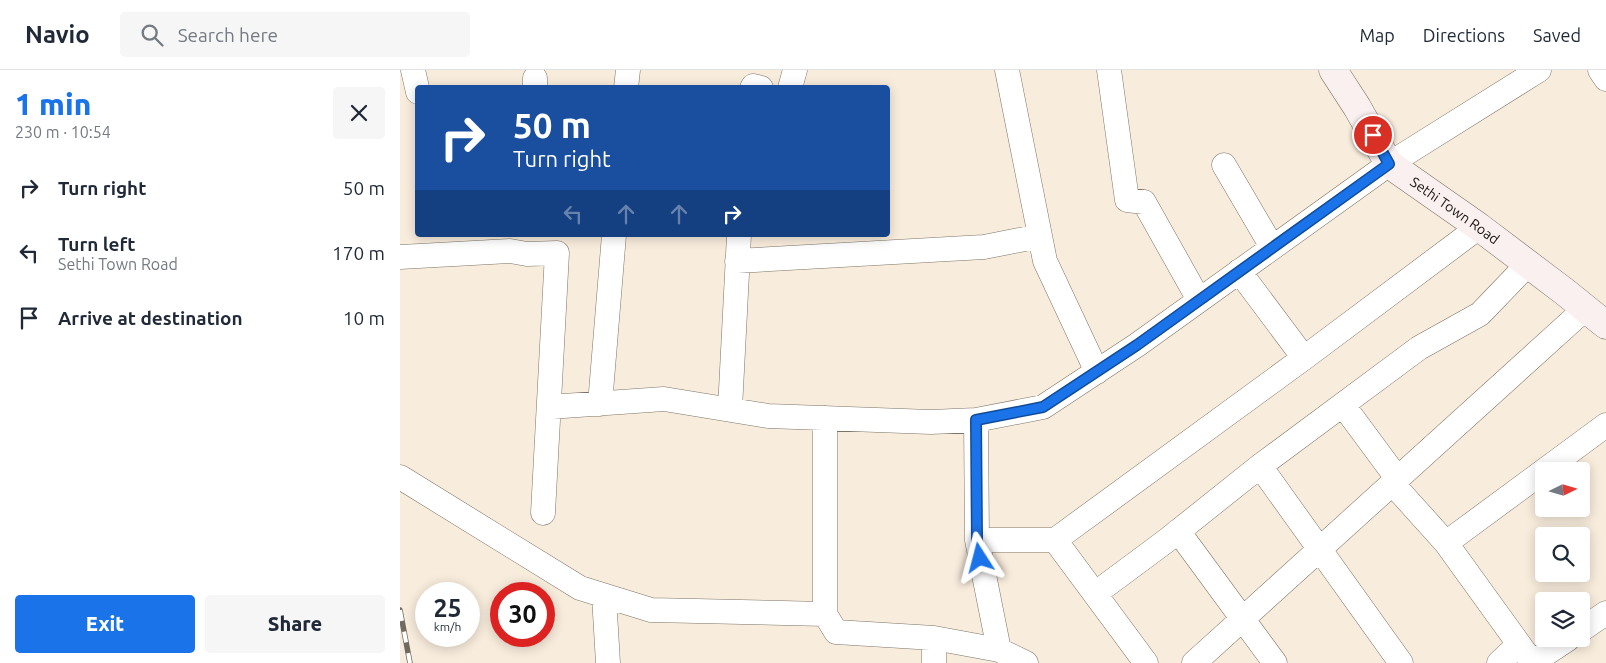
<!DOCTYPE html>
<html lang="en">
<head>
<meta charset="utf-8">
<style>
  body { margin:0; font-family:Ubuntu,sans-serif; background:#f6f6f7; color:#1f2937; height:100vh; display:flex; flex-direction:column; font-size:19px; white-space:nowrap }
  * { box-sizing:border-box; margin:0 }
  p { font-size:16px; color:#747a83 }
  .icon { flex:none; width:28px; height:28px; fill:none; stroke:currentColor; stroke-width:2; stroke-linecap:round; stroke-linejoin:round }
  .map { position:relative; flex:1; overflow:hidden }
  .drawer { display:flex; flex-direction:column; background:#fff; width:400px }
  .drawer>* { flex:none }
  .guide { position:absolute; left:15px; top:15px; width:475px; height:152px; border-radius:5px; box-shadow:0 2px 12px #0003; background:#1a4fa0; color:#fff; overflow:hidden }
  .needle { width:32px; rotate:85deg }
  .buttons { position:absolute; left:1135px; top:392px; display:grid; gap:10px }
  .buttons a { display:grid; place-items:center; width:55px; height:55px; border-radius:5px; background:#fff; box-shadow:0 2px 12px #0003; font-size:25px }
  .speed { position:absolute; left:15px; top:512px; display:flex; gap:10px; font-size:25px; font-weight:700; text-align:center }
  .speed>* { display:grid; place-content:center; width:65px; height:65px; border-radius:50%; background:#fff; box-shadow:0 2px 12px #0003; line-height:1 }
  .speed small { font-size:12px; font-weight:400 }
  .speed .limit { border:8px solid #d22; background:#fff; color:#111 }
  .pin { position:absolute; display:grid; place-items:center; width:42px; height:42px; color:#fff; margin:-21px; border:2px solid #fff; border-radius:50%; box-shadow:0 1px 5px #0007 }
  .me { position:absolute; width:55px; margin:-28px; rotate:351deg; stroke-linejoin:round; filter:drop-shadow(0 0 4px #0008) }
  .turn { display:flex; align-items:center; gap:18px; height:105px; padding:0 15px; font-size:22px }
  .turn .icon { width:65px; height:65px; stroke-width:2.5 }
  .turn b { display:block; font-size:35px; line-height:42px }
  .lanes { display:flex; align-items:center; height:48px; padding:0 15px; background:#0003; justify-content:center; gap:25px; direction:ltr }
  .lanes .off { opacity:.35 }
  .round { display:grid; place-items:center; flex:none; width:52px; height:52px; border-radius:5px; background:#f6f6f7 }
  .headline { display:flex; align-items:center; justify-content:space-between; height:85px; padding:0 15px }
  h1 { font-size:30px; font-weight:800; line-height:38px; color:#1a73e8 }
  .action { display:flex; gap:10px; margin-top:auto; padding:10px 15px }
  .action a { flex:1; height:58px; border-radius:5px; background:#1a73e8; color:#fff; font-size:20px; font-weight:800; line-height:58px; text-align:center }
  .action a+a { background:#f6f6f7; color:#1f2937 }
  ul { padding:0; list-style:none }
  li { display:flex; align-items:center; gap:15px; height:65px; padding:0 15px }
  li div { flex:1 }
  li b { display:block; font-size:19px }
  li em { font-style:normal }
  header { display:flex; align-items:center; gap:30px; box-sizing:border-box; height:70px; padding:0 25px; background:#fff; border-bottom:1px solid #e0e1e3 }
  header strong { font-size:24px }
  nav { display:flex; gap:28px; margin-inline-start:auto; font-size:18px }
  .search { width:350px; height:45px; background:#f6f6f7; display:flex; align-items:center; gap:12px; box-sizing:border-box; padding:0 18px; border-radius:5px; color:#747a83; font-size:19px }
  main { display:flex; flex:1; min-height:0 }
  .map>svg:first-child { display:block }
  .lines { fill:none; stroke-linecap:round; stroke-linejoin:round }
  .street-casing { stroke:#7e7466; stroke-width:25 }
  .secondary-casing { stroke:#7e7466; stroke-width:29 }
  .street { stroke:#fff; stroke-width:24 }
  .secondary { stroke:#faf0f0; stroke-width:28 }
  .rail-casing { stroke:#716a60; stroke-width:5.5 }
  .rail { stroke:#fff; stroke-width:4; stroke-dasharray:11; stroke-linecap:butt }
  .route-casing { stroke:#114b97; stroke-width:12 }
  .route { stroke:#1a73e8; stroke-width:9 }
  .labels { text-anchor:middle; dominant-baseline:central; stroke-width:5; stroke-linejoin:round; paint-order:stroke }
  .street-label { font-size:14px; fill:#120e09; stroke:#fff }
</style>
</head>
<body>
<header>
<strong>Navio</strong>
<div class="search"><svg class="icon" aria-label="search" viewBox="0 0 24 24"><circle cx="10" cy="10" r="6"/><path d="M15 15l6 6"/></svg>Search here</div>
<nav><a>Map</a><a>Directions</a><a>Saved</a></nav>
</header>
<main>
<section class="drawer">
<div class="headline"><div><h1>1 min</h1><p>230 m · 10:54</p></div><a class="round"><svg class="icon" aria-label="close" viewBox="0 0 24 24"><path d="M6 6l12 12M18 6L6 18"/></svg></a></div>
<ul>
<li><svg class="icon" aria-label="right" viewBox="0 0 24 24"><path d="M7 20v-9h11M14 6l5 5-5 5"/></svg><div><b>Turn right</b></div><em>50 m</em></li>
<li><svg class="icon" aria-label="left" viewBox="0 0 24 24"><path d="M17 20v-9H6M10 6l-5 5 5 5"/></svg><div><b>Turn left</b><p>Sethi Town Road</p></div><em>170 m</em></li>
<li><svg class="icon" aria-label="arrive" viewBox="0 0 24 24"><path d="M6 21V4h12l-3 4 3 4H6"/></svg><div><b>Arrive at destination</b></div><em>10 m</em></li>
</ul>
<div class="action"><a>Exit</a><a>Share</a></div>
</section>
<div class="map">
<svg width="1206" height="593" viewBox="0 0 1206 593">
  <rect width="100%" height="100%" fill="#f8ecdc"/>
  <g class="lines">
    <defs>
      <path id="street" d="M13,0L18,22
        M607,0L645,191L697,302
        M709,0L727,130L744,132L799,230
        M1200,0L1206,9
        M135,18V8
        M226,18L228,0
        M352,18L353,16L361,18
        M390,18L395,0
        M824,95L872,177
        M0,187L110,181L127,184L157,183L143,443
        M337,191L584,177L640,166
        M839,201L904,288
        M200,334L214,165
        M943,335L997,408
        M149,337L264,329L368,346L531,352L576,350L643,337L737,275L989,94L1139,0
        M330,339L339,165
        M425,348V544L436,562L534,568L599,580
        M576,350L577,470L599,580L626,593
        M860,396L1001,593
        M0,407L180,518L251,540L425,544
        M992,413L1046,473L1129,588L1135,591L1168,569
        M778,461L875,593
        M577,470H655L746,593
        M655,470L904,288L1079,157
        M1046,473L1206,355
        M696,523L766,471L860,396L1019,278L1080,244L1128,194
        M204,526L208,593
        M1181,560L1206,543
        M534,568V593
        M794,593L1186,238
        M1099,593L1119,574"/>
      <g id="secondary">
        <path id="s1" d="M933,0L957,37L989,94L1079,157L1165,222L1206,255"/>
      </g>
    </defs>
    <use href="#street" class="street-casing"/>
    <use href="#secondary" class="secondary-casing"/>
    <use href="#street" class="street"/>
    <use href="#secondary" class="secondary"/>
    <defs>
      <path id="rail" d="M0,540L10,593"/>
    </defs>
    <use href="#rail" class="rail-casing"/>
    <use href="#rail" class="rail"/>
  </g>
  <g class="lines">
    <defs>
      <path id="route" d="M580,488L577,470L576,350L643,337L737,275L989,94L973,65"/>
    </defs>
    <use href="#route" class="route-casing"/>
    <use href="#route" class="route"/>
  </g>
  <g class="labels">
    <g class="street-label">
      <text stroke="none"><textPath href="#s1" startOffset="190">Sethi Town Road</textPath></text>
    </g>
  </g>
</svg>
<div class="buttons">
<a><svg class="needle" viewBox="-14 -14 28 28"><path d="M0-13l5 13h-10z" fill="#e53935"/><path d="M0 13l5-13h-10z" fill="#747a83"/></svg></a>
<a><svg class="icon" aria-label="search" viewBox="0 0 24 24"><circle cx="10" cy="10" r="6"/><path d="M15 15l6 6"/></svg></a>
<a><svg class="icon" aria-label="layers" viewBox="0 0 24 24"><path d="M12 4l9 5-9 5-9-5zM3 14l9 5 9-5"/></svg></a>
</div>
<div class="speed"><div>25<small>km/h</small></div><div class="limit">30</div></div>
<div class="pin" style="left:973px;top:65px;background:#d93025"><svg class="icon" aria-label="arrive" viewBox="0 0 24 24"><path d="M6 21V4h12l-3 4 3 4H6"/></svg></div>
<svg class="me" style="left:580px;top:488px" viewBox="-20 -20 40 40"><path d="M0-17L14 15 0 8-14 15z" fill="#1a73e8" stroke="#fff" stroke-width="4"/></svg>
<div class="guide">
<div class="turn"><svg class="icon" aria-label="right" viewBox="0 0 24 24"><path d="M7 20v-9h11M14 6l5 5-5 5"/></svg><div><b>50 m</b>Turn right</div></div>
<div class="lanes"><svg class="icon off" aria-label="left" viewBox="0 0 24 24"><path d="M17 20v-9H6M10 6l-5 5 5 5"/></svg><svg class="icon off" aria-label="ahead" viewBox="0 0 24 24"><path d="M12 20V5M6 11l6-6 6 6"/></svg><svg class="icon off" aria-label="ahead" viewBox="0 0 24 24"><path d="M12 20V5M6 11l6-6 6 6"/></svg><svg class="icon" aria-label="right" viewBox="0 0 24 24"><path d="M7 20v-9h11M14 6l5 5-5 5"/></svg></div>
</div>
</div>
</main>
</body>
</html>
